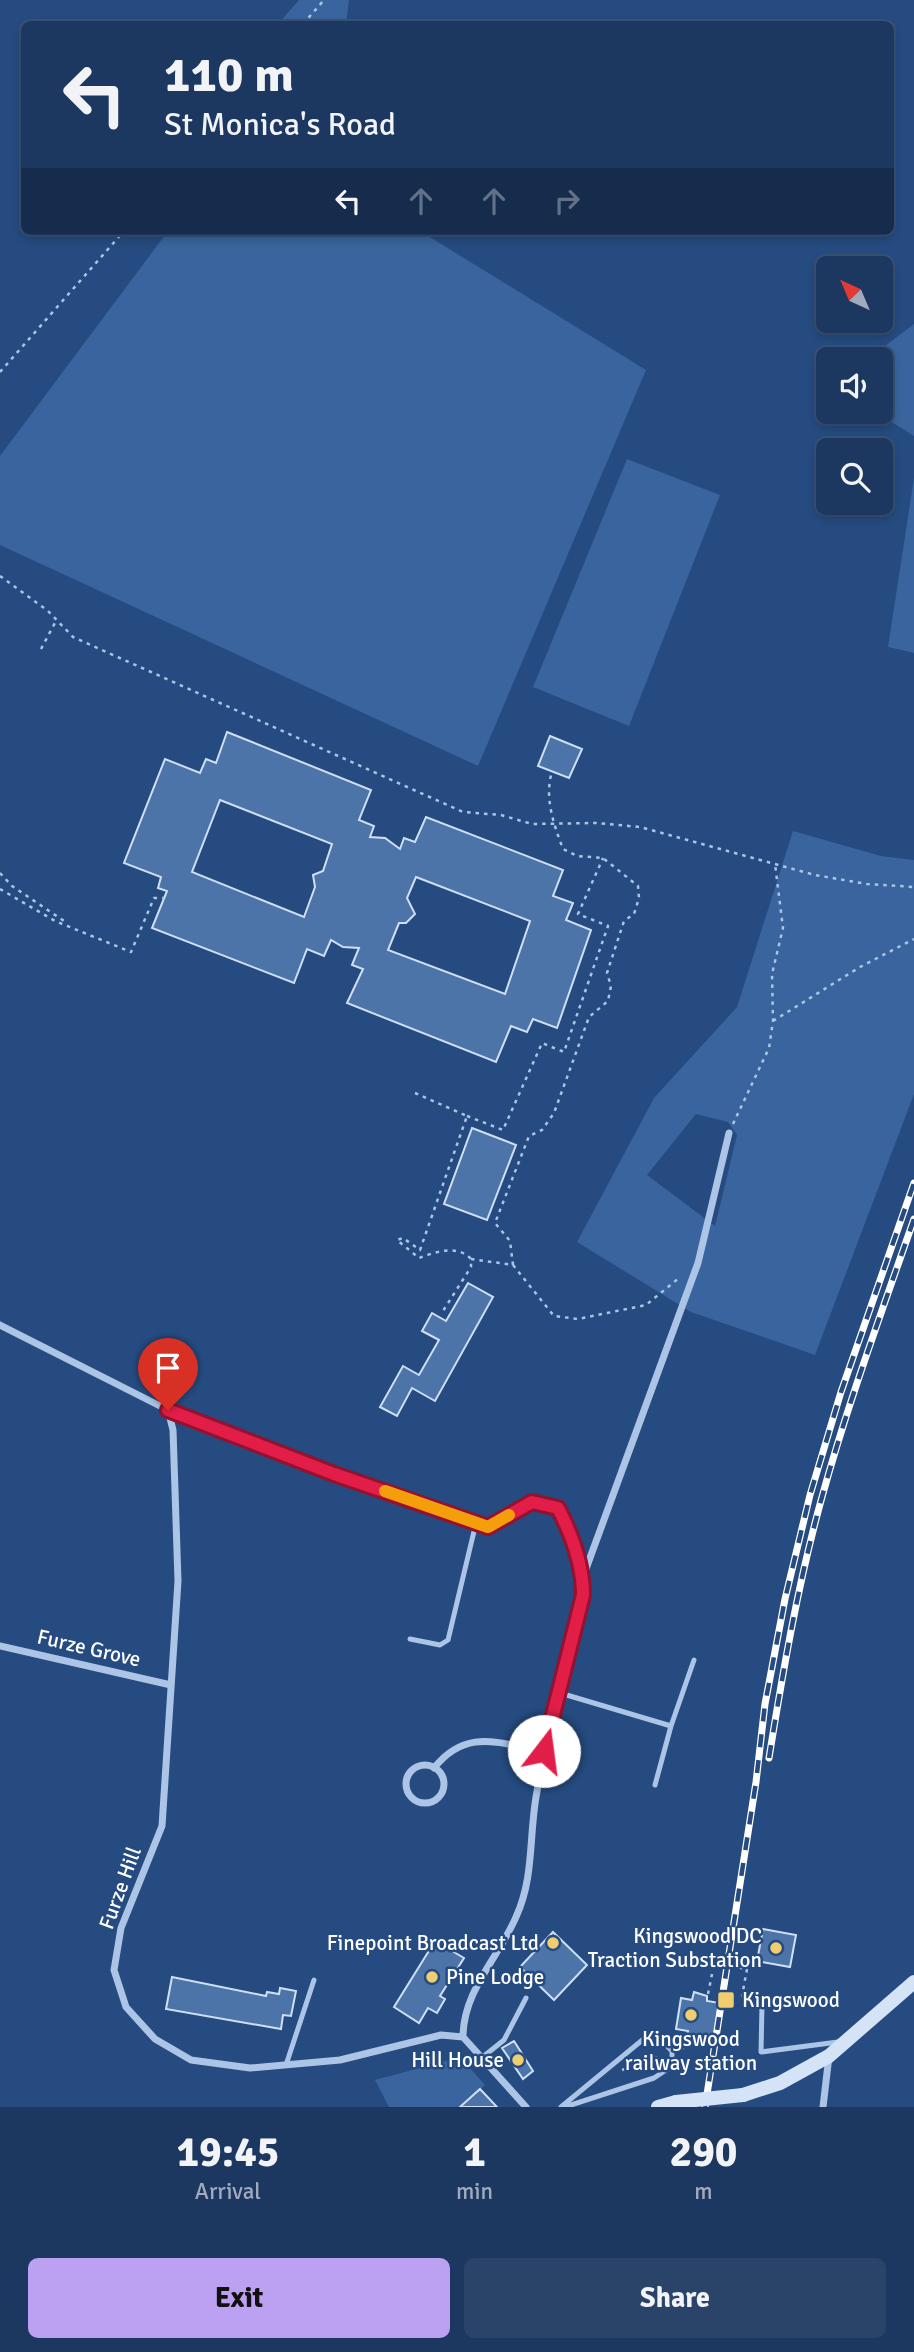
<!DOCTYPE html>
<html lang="en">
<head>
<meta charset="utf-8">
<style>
  body { margin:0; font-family:Signika,sans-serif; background:#294369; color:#f1f3f6; height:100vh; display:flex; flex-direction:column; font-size:26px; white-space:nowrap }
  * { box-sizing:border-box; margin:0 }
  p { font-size:23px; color:#a0acbd }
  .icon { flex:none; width:38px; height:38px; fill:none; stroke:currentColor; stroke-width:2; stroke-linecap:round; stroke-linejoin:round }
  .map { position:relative; height:2107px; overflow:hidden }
  .details { display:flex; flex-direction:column; background:#1c3860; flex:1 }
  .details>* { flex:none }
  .guide { position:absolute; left:21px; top:21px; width:873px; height:214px; border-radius:10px; box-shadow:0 4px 10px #0003,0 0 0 2px #3a5275; background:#1c3860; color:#f1f3f6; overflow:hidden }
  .needle { width:46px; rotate:316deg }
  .controls { position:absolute; left:816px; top:256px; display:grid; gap:14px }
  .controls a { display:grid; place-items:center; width:77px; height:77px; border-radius:10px; background:#1c3860; box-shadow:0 4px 10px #0003,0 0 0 2px #3a5275; font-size:35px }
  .pin { position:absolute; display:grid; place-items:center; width:60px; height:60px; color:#fff; margin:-72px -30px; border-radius:50% 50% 50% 0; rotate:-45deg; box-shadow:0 0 7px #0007 }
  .pin .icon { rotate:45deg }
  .me { position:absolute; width:77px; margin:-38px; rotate:15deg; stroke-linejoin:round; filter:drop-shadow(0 0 5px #0008) }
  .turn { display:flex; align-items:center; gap:24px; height:147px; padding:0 28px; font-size:32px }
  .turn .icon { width:91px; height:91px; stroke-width:2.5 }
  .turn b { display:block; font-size:49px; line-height:60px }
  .lanes { display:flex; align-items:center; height:66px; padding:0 28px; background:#0003; justify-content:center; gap:35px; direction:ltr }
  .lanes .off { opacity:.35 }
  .eta { display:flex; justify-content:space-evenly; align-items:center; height:119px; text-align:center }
  .eta b { font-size:42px; font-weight:700; line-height:49px }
  .cta { display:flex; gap:14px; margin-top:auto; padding:14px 28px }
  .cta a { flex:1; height:80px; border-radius:10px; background:#bca0f2; color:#111; font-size:28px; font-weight:700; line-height:80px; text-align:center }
  .cta a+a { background:#294369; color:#f1f3f6 }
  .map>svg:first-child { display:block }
  .green { fill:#39649d; fill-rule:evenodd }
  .building { fill:#4d74a9; stroke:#cfdff5; stroke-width:2; fill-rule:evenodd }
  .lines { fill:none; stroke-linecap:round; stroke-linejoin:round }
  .path { stroke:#acc5e6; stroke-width:2.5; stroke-dasharray:3.5 5; stroke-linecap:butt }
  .service { stroke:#acc5e6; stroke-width:5 }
  .minor { stroke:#acc5e6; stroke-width:7 }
  .secondary { stroke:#d5e3f6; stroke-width:14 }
  .rail-casing { stroke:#fff; stroke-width:7 }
  .rail { stroke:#254b80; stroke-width:4.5; stroke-dasharray:13; stroke-linecap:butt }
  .path-bridge { stroke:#acc5e6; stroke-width:2.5; stroke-dasharray:3.5 5; stroke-linecap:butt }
  .secondary-bridge { stroke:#d5e3f6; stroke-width:14 }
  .route-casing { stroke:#92132f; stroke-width:18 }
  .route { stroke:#e11d48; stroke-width:12 }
  .slow { stroke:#f59e0b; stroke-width:12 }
  .poi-dot { fill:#f0ce70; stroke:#254b80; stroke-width:2.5 }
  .labels { text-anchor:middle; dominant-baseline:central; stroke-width:5; stroke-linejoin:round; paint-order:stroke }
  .street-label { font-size:21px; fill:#fff; stroke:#254b80 }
  .poi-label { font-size:21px; fill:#fff; stroke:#254b80; text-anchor:end }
</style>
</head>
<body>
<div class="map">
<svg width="914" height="2107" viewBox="0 0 914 2107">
  <rect width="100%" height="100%" fill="#254b80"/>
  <path class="green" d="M299,0H349L346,24H278Z
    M168,231H420L646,370L478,766L0,545V456Z
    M914,324V436L874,411H880V359H868Z
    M627,459L720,495L629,726L533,687Z
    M914,478V653L888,647Z
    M793,831L881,856L914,860V1094L815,1355L691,1312L577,1242L654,1098L737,1007ZM696,1114L728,1122L737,1135L715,1226L647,1175Z
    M460,2057L485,2085L460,2107H389L375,2080Z"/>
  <path class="building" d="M227,732L371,790L359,820L374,826L370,837L385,838L400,849L404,838L415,842L426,817L563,870L553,896L573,903L566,920L591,930L557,1028L533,1019L527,1032L511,1026L496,1062L347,1003L363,969L352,965L359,948L343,947L331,940L324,956L307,949L294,983L152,928L167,891L158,888L161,877L124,863L165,759L200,773L206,759L216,763ZM220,800L332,844L323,871L313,875L315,887L304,917L192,872ZM416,877L530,921L505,994L388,950L399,923H406L415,914L407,898Z
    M550,736L582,749L569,778L538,766Z
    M472,1128L516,1145L487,1220L444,1204Z
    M468,1283L493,1297L435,1401L412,1388L397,1416L380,1407L403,1366L419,1375L439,1340L422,1331L432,1313L446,1321Z
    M763,1929L796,1935L790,1967L757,1961Z
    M553,1932L587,1965L554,2000L520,1967Z
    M435,1941L464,1958L440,1996L445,1999L437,2013L428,2008L419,2023L394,2007Z
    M172,1977L266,1996L267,1992L279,1994L280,1988L296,1991L291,2016L283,2015L281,2029L166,2009Z
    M694,1992L707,1996V2001L720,2003L715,2035L702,2034L701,2039L687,2037L688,2031L676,2029L681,1998L692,2000Z
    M514,2041L533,2071L523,2079L502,2048Z
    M480,2089L497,2107H460Z"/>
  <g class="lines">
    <path class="path" d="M303,24L324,0
      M0,372L124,231
      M0,576L48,611L73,637L463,812L501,815L532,824L596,823L640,827L815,875L867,884L914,887
      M41,649L56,621
      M0,873L12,886L64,921
      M0,889L55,921L131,952L154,898H164
      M773,1021L860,967L914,939
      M415,1093L467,1116L420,1250L403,1238L397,1240L419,1258C435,1252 457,1244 471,1259V1267L443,1311
      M467,1116L503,1130L542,1043L564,1052L608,926L578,914L603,858
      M733,1124L769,1048L773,1021L772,974L783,928L775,864
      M471,1259L513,1265L554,1316L578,1319L646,1305L679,1278
      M513,1265L510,1241L495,1223L529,1136L542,1130L554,1113L589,1017L608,1001L611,986L607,973L624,921L634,914L639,898L638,886L603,858L577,856L563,849C554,825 545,800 551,775
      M747,1969L742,1996L751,2002
      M708,1994L714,1964
      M680,2049L700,2043
      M622,2070L661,2056"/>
    <path class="service" d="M410,1639L440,1645L448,1640L476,1523
      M560,1693L671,1726L694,1660
      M655,1785L671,1726
      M762,2005L761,2052L838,2042
      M484,2056L504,2040L526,1998
      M286,2065L314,1980
      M561,2107L646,2037L657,2036L672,2051V2066L654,2078L565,2107"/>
    <path class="minor" d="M0,1325L168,1410L334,1474L488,1527L532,1502L557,1508C572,1535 583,1564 583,1595C566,1662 548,1729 536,1797C529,1838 534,1878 516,1917C499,1957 463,1991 463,2037
      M168,1410L173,1430L178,1581L162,1826L121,1928L114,1970L126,2007L155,2039L191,2060L250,2068L340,2060L441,2035L463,2037L526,2107
      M583,1577L698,1263L729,1133
      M0,1646L171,1685
      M406 1784a19 19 0 1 1 38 0a19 19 0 1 1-38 0Z
      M434,1768C467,1727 499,1744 544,1751
      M823,2107L829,2056"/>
    <path class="secondary" d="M743,2095L780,2083L829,2056L914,1982
      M658,2107L676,2102"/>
    <defs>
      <path id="rail" d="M769,1758C783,1671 798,1583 822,1497C848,1403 882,1311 914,1219
        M705,2107L756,1782L765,1704L785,1599L810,1495L841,1392L914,1183"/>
    </defs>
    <use href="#rail" class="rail-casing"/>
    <use href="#rail" class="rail"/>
    <path class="path-bridge" d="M714,1964L747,1969"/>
    <path class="secondary-bridge" d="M676,2102L743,2095"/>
  </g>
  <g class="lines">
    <defs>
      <path id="route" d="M168,1410L334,1474L488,1527L532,1502L558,1508C572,1535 583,1564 583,1595L544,1751"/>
    </defs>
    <use href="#route" class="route-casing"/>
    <use href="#route" class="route"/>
    <path class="slow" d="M385,1491L488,1527L509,1515"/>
  </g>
  <g class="poi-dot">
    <circle cx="553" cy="1943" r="7"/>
    <circle cx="776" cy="1948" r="7"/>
    <circle cx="432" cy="1977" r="7"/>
    <rect x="717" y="1991" width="18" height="18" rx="3.5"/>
    <circle cx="691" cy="2015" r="7"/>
    <circle cx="518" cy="2060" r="7"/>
  </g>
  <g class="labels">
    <g class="street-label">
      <text transform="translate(89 1648) rotate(13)">Furze Grove</text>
      <text transform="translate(120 1888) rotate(-70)">Furze Hill</text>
    </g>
    <g class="poi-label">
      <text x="762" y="1936">Kingswood DC<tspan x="762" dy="24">Traction Substation</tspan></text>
      <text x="539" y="1943">Finepoint Broadcast Ltd</text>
      <text x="446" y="1977" text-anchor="start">Pine Lodge</text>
      <text x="742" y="2000" text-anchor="start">Kingswood</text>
      <text x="691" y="2039" text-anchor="middle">Kingswood<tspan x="691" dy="24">railway station</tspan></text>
      <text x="504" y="2060">Hill House</text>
    </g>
  </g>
</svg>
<div class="controls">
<a><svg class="needle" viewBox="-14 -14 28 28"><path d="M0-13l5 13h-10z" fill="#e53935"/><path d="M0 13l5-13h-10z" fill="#a0acbd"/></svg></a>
<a><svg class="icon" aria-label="sound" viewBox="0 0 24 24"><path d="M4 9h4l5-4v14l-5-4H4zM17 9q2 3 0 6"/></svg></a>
<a><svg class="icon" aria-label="search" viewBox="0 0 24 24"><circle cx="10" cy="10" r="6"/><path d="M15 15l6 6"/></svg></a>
</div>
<div class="pin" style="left:168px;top:1410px;background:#d93025"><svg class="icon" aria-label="arrive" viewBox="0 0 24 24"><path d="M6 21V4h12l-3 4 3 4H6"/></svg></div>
<svg class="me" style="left:544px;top:1751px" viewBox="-20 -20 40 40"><circle r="19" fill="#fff"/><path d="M0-13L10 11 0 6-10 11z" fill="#e11d48"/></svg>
<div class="guide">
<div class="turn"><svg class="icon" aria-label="left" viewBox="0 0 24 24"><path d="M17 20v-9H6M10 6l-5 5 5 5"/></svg><div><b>110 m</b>St Monica's Road</div></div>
<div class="lanes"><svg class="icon" aria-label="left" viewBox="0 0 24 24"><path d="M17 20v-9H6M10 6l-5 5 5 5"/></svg><svg class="icon off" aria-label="ahead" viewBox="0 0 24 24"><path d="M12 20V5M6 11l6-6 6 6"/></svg><svg class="icon off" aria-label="ahead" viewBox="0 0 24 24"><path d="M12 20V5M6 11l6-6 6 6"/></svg><svg class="icon off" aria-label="right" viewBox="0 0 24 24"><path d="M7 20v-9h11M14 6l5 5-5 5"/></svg></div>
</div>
</div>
<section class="details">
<div class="eta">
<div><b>19:45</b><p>Arrival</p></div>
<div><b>1</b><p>min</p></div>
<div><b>290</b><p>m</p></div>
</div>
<div class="cta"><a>Exit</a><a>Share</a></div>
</section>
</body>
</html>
